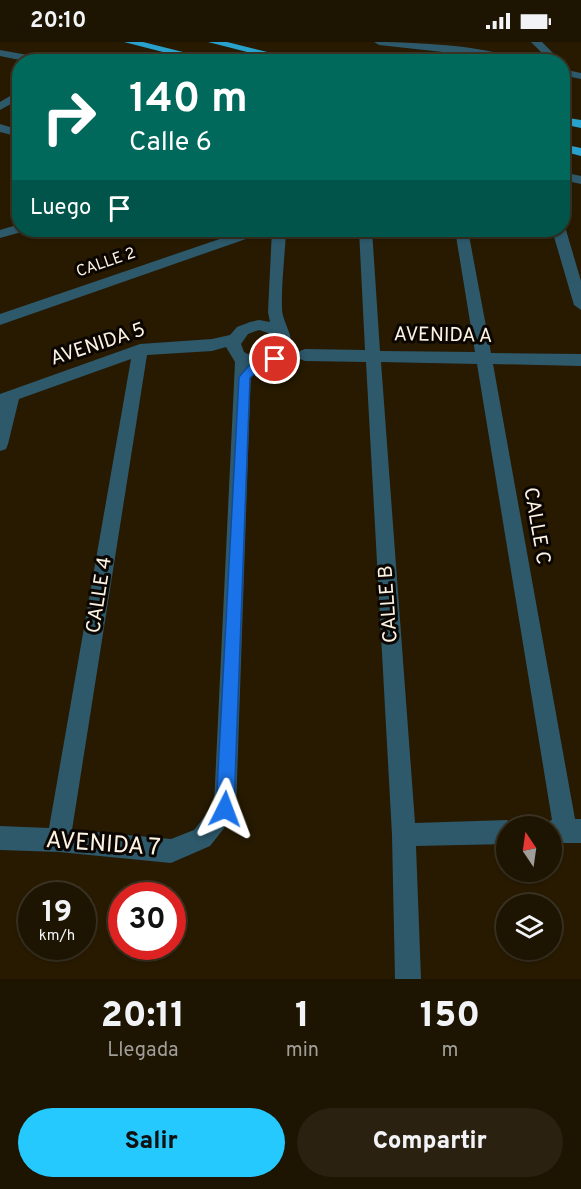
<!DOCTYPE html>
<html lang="es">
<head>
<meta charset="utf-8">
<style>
  body { margin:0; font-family:Overpass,sans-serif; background:#2a2110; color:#f1f3f6; height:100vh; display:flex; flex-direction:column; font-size:22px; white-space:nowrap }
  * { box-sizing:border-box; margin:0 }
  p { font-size:20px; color:#a09e99 }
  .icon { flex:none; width:33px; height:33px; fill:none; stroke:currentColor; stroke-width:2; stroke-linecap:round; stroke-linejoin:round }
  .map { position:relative; height:937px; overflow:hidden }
  .sheet { display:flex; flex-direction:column; background:#1d1401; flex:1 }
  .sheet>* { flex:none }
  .hud { position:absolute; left:12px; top:12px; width:558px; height:183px; border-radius:24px; box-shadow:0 2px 4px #0004,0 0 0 2px #3b3323; background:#00695c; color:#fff; overflow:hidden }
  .needle { width:39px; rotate:347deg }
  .tools { position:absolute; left:496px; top:774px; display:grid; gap:12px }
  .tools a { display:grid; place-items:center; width:66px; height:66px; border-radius:50%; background:#1d1401; box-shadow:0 2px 4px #0004,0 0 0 2px #3b3323; font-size:30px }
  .speed { position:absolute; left:18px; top:840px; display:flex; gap:12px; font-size:30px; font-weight:700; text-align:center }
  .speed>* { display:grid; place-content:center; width:78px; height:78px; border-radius:50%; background:#1d1401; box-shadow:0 2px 4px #0004,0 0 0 2px #3b3323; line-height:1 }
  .speed small { font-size:15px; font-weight:400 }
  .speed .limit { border:9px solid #d22; background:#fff; color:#111 }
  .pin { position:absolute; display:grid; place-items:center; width:51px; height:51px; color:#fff; margin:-26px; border:3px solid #fff; border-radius:50%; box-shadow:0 2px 6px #0007 }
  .me { position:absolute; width:66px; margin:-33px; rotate:3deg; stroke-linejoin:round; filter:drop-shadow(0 0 4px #0008) }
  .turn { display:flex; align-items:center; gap:21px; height:126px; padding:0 18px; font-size:27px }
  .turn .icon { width:78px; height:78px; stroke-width:2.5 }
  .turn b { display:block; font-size:42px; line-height:51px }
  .then { display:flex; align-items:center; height:57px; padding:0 18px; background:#0003; gap:12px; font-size:22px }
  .eta { display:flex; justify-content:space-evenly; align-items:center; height:102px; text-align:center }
  .eta b { font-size:36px; font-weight:800; line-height:42px }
  .primary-button { display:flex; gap:12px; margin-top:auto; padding:12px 18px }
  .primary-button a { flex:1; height:69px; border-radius:36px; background:#26c9fe; color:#111; font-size:24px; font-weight:800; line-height:69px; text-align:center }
  .primary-button a+a { background:#2a2110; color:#f1f3f6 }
  .status { display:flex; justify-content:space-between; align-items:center; height:42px; padding:0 30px; background:#1d1401; direction:ltr }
  .status svg { height:16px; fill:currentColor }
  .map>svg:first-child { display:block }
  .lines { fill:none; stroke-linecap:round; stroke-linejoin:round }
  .minor { fill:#2d596b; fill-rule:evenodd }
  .tertiary { fill:#2d596b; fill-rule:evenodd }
  .trunk { fill:#28a2cc; fill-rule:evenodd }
  .route { fill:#1a73e8; stroke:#114b97; stroke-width:1.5 }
  .labels { text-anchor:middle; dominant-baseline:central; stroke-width:6; stroke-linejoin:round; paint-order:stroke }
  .far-street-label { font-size:16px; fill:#fcf3e4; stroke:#0b0601 }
  .street-label { font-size:20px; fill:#fcf3e4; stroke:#0b0601 }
  .near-street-label { font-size:24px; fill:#fcf3e4; stroke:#0b0601 }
</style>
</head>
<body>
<div class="status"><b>20:10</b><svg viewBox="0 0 49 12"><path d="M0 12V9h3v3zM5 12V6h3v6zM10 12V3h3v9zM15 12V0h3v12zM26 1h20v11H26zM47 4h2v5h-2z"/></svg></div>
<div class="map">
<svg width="581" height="937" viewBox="0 0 581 937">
  <rect width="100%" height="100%" fill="#271a01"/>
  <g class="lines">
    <path class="minor" d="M374,0C406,0 496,3 521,20H501L479,14L379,3Z
      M531,0H542L553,11L555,20H545L543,12Z
      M562,27L581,31V37L562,33Z
      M20,48V57L0,68V60Z
      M0,82L20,88V95L0,90Z
      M20,182V188H26L25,189L0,196V188Z
      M562,185L566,188L581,239V268L574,263L552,188H562Z
      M246,188H265L263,191L0,283V272Z
      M272,188H286C285,214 281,242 282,268C283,280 293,293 291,304C288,322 267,330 251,326L236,767L233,775L210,804L171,821L59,810L0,808V784L49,786L131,317L19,357L8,402L6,407L0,409V352L140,302L212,297L230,293L237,285L250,280L259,278L270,280L268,270ZM259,288C268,291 274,292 277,301L269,313L255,316L244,310L241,302L248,292ZM226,305L235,320L214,763L194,788L171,797L72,788L147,313L212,309Z
      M359,188H372L380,309L475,310L455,188H468L491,311L581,312V324L493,322L575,777H581V801H552V784H542L544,781L552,778L477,322L381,320L415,781L507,778L516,784H507V802L416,804L421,937H395L392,793L366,320L305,319L300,317L297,313L300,309L305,307L365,308Z"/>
    <path class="tertiary" d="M0,8L50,17L55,20H30L0,14Z
      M562,130L581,134V142L562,138Z"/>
    <path class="trunk" d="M124,0H143L223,20H202Z
      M208,0H227L308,20H286Z
      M562,75L581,78V86L562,82Z
      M562,102L581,106V114L562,109Z"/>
  </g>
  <path class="route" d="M275,313L279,314V320L262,325L250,336L234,767L231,773L225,776L219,773L216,767L239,335L254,318Z"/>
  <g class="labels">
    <g class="far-street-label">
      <text transform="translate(106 221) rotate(-19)">CALLE 2</text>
    </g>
    <g class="street-label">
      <text transform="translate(443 294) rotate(1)">AVENIDA A</text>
      <text transform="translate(98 303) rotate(-18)">AVENIDA 5</text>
      <text transform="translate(536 484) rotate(80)">CALLE C</text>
      <text transform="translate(100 553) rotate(-81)">CALLE 4</text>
      <text transform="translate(389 562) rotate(-94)">CALLE B</text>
    </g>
    <g class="near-street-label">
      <text transform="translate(103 803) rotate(4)">AVENIDA 7</text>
    </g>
  </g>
</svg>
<div class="tools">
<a><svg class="needle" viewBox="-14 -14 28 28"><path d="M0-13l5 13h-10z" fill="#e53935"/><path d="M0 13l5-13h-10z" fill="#a09e99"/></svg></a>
<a><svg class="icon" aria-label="layers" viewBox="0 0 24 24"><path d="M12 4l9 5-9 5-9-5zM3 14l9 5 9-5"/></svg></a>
</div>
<div class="speed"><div>19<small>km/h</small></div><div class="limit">30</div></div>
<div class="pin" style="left:275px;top:317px;background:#d93025"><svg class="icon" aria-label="arrive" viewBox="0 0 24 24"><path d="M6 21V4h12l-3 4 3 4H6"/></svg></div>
<svg class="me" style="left:225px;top:767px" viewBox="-20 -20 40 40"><path d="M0-17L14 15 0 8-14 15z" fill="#1a73e8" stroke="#fff" stroke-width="4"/></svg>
<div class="hud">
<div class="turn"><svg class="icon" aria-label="right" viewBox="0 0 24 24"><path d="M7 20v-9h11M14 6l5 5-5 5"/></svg><div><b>140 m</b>Calle 6</div></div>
<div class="then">Luego<svg class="icon" aria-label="arrive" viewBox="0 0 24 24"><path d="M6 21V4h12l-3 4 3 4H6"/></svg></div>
</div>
</div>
<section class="sheet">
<div class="eta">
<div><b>20:11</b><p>Llegada</p></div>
<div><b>1</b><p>min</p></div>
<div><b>150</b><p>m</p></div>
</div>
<div class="primary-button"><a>Salir</a><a>Compartir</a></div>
</section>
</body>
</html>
